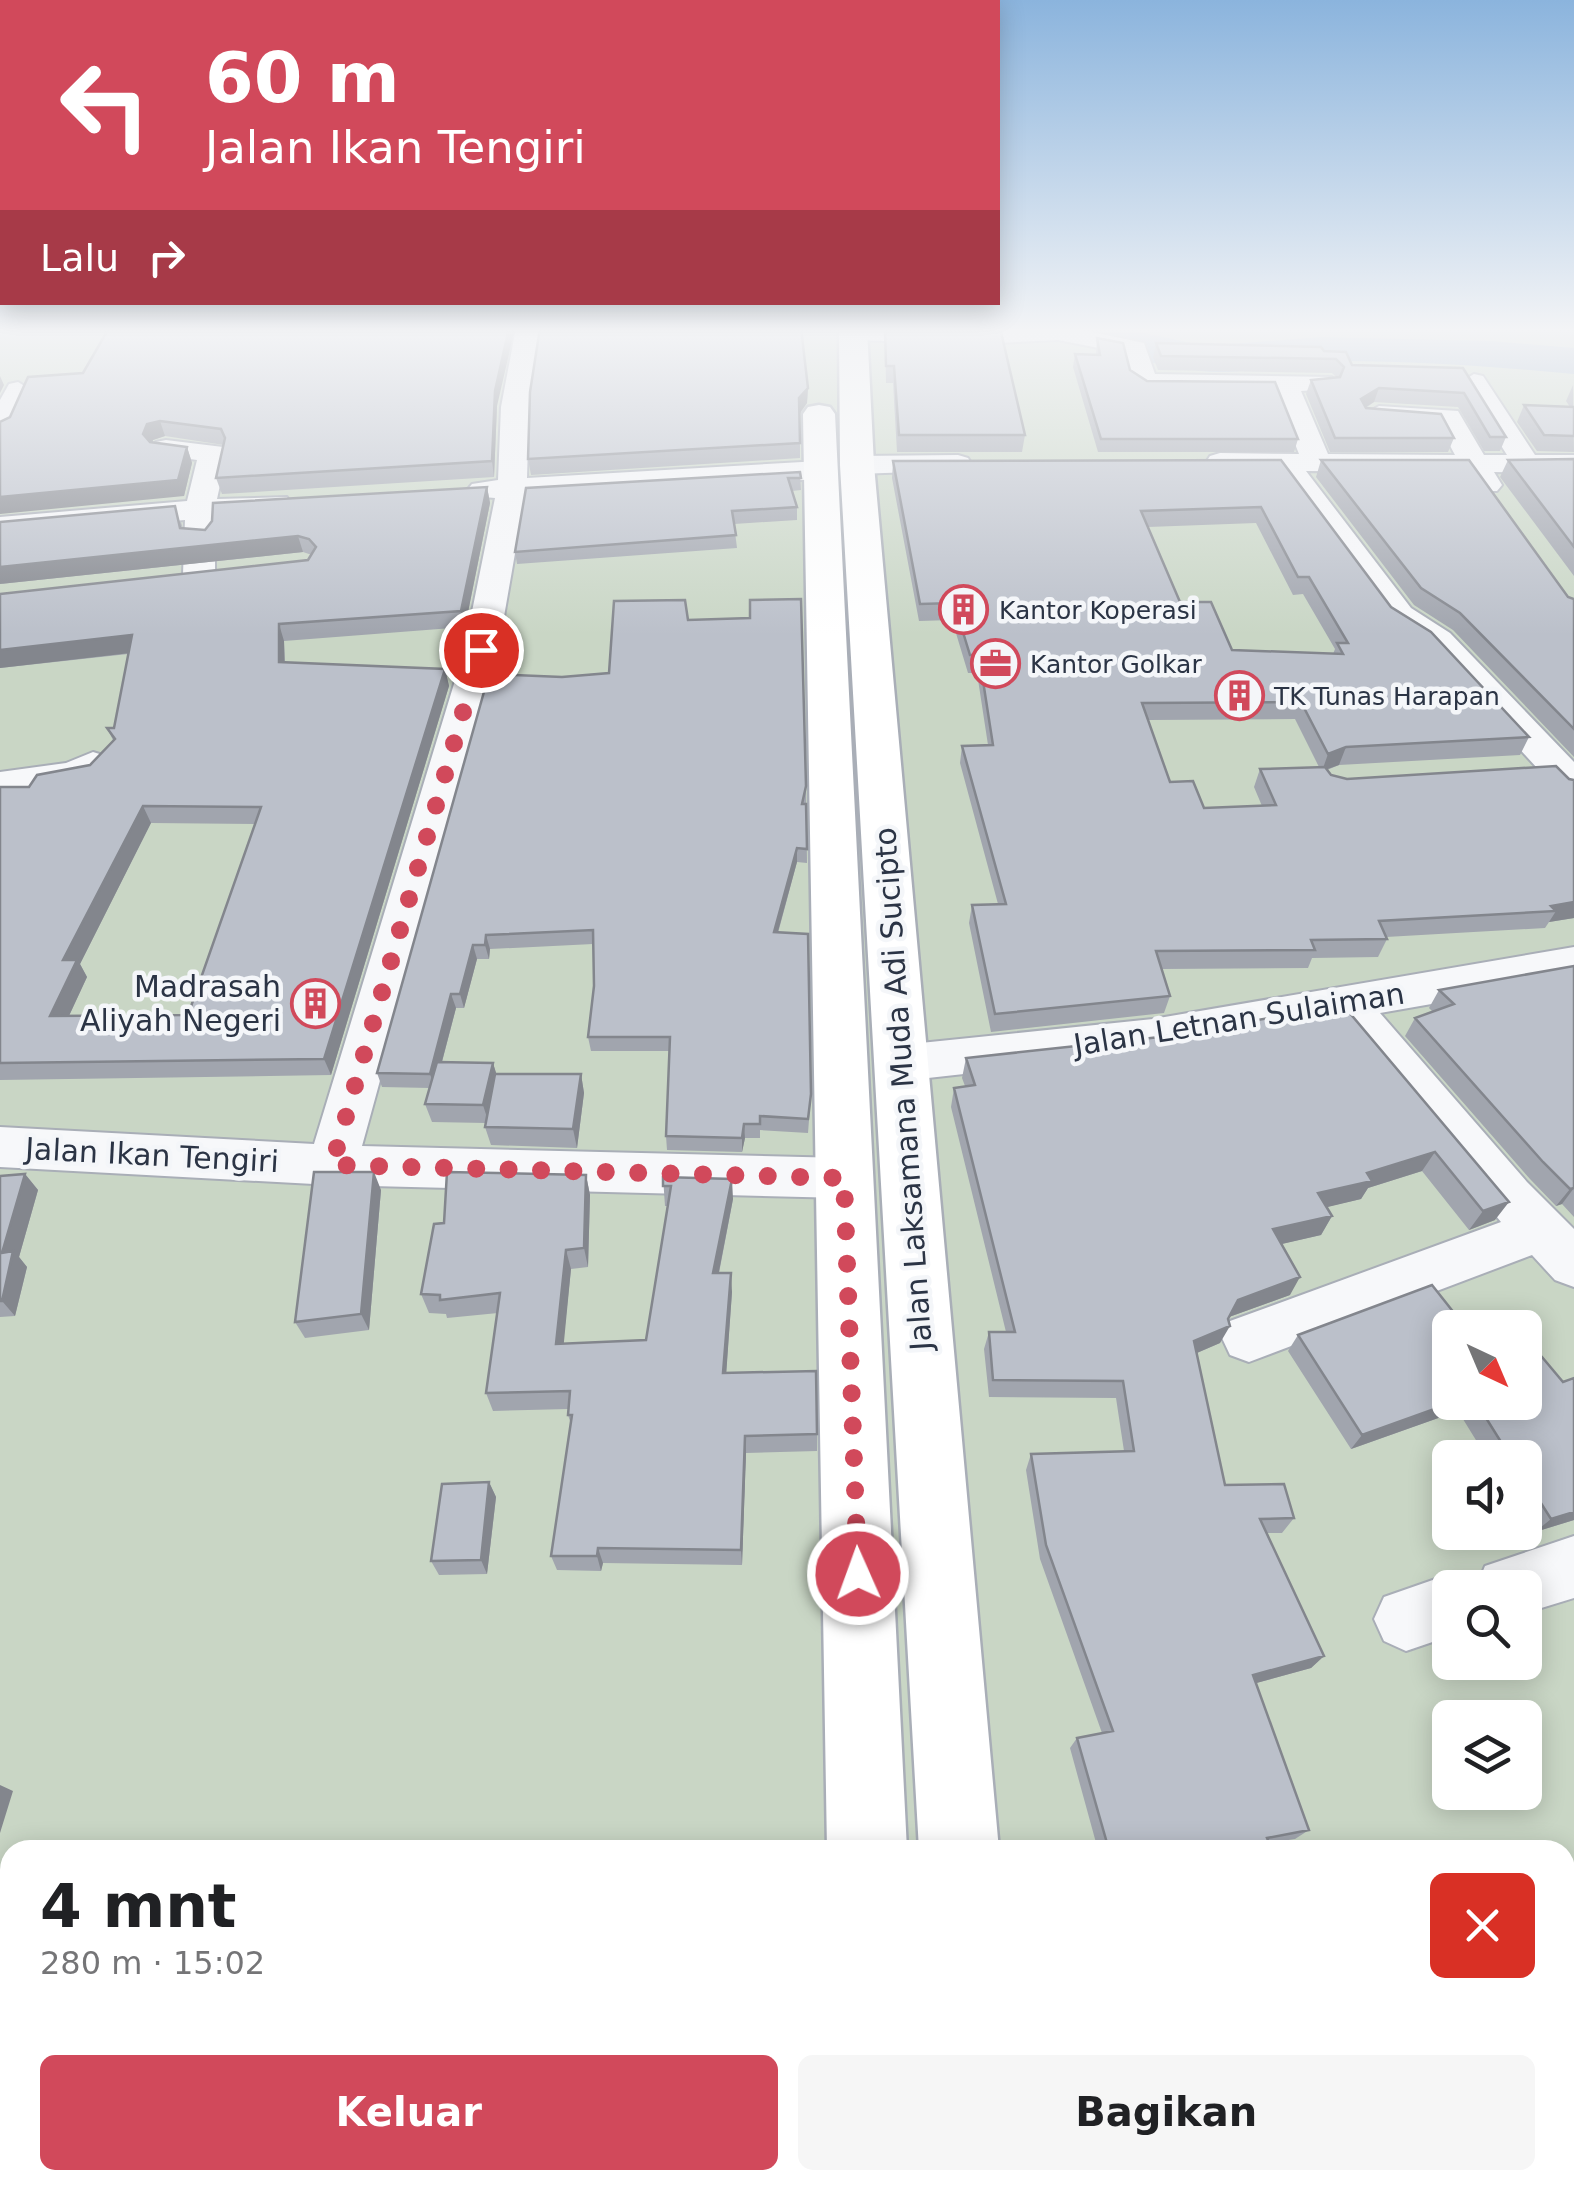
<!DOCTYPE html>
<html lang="id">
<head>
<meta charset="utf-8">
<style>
  body { margin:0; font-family:"DejaVu Sans",sans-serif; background:#f6f6f6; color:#202124; height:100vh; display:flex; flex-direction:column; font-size:38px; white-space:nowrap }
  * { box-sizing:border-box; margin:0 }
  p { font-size:32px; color:#757577 }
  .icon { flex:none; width:55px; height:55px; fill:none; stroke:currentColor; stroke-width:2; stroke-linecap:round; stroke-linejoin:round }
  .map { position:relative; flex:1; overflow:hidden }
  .drawer { position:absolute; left:0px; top:1840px; width:1575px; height:350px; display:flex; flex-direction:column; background:#fff; border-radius:30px 30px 0 0; box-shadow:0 5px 25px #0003 }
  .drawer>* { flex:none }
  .top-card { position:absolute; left:0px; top:0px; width:1000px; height:305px; box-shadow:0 5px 25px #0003; background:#d1495b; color:#fff; overflow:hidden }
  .needle { width:65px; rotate:136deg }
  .buttons { position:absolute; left:1432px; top:1310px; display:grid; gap:20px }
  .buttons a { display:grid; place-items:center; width:110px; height:110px; border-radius:15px; background:#fff; box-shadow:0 5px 25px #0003; font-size:50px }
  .pin { position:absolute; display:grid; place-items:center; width:85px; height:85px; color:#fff; margin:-42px; border:5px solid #fff; border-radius:50%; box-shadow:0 2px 10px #0007 }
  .me { position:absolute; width:110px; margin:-55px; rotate:358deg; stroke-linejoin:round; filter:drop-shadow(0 0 8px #0008) }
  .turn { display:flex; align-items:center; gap:35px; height:210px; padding:0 40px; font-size:45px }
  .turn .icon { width:130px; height:130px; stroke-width:2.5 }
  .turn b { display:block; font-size:70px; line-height:85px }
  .then { display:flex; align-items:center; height:95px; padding:0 40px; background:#0003; gap:20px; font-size:38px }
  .round { display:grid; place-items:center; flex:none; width:105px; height:105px; border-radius:15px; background:#f6f6f6 }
  .head { display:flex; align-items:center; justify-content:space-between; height:170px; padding:0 40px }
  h1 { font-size:60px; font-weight:700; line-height:75px }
  .cta { display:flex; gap:20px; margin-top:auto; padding:20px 40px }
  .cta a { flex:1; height:115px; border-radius:15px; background:#d1495b; color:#fff; font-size:40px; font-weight:700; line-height:115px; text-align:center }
  .cta a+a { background:#f6f6f6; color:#202124 }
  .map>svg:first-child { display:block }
  .green { fill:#c9d6c5; fill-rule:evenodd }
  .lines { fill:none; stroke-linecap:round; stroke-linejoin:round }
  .river { fill:#9fb4cc; fill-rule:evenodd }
  .street-casing { stroke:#a9aeb7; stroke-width:4 }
  .secondary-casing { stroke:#a9aeb7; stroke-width:5 }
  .street { fill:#f7f8fa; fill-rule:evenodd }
  .secondary { fill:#fff; fill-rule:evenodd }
  .wall { fill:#a1a5ae; fill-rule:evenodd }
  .shaded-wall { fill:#83868d }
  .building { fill:#bbc0ca; stroke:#83868d; stroke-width:2.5; fill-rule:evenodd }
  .route { stroke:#d1495b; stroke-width:18; stroke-dasharray:0 32.4 }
  .labels { text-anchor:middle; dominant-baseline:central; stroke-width:9; stroke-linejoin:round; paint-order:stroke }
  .far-poi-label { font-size:25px; fill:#2b3445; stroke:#f4f6f9; text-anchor:start }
  .poi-label { font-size:30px; fill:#2b3445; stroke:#f4f6f9; text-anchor:end }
  .street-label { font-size:30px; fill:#2b3445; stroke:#f4f6f9 }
</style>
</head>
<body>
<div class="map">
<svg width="1574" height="2190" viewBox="0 0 1574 2190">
  <rect width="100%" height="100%" fill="#e4e7ec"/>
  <path class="green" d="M0,329H1574V2190H0ZM1450,1328H1525V1402H1450ZM1450,1458H1525V1532H1450ZM1450,1588H1525V1662H1450ZM1450,1718H1525V1792H1450ZM10,1850H1565V2180H10Z"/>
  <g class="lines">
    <path class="river" d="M1065,328H1121L1205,346L1321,337L1491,341L1574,348V374C1491,366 1406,360 1323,361C1283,362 1240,376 1201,371C1169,366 1083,354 1065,328Z"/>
    <defs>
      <path id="street" d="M516,328H540L529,407L527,478L820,461L830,464L834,470L830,476L820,479L525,496L498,651L362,1146L843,1158L861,1164L868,1178L861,1192L843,1198L332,1185L0,1167V1127L314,1144L464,651L495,498L472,496L467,490L472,484L498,480L501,407Z
        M844,328H1073L1144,343L1155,374L1332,377L1336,383L1332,389L1301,391L1328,454L1455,455L1439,425L1369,420L1365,414L1379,406L1458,411L1484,455H1507L1461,382L1474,374L1483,376L1535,455H1574V473L1494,472L1502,485L1497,491H1477L1465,472L1306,471L1411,608L1450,633L1574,762V797L1560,793L1426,647L1387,622L1276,471L1210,468L1206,462L1210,456L1220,453L1299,454L1274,391L1144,390L1131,382L1124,353L1058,340L977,344L853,340L844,338L841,333Z
        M18,382L31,390L14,431L0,439V400L9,384Z
        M166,440L223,447L227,453L217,499L287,497L291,503L287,509L215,517V574L210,581H188L183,574L185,520L0,535V517L187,501L197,460L156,454L152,448L156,442Z
        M958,455L968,458L972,464L968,470L857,474L847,471L843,465L847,459L857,456Z
        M93,752L106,756L112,764C91,795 33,791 0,796V772L66,763Z
        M1574,947V979L1380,1013L1527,1182L1574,1229V1287L1555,1280L1532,1255L1249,1362L1230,1355L1222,1338L1230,1321L1501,1222L1335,1021L1153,1053L901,1081L885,1076L878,1063L885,1050L901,1045L1153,1019Z
        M1574,1536V1598L1525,1613V1588H1476L1485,1566Z
        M1450,1574L1472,1583L1474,1588H1450V1636L1406,1651L1384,1641L1374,1619L1384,1597Z"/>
      <path id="secondary" d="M839,328H867L874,465L999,1850H919L840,465Z
        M819,405L830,407L835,414L907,1850H827L803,414L808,407Z
        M834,2180H926L927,2190H835Z
        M939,2180H1031L1032,2190H940Z"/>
    </defs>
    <use href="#street" class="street-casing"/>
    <use href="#secondary" class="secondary-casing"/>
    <use href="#street" class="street"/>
    <use href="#secondary" class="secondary"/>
  </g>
  <path class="wall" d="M885,328L1025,435L1022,452H897L893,383H886Z
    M1097,338L1130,370L1147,381L1298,439L1294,452H1098L1073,367L1075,354L1096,355Z
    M1156,343L1324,351L1352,365L1463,368L1506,437L1500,451H1484L1458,407L1374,402L1366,408L1454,438L1448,452H1330L1306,394L1311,380L1336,377L1332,373L1158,370L1153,357Z
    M1573,385L1574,452L1537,451L1517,422L1524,405L1570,407L1566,401Z
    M808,388L807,403L800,414V458L531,475L528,459Z
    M497,406L494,477L222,494L216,478L224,445L165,436L153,440L152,442L187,447L192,463L184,496L0,422Z
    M1574,459V576L1500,477L1508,460Z
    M1281,460L1391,607L1529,737L1520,755L1339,765L1327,770L1331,775L1347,779H1569L1574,780V918L1549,922L1545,928L1386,937L1387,939L1378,957L1312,958L1308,968L1161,969L1170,996L1164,1013L991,1032L969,923L972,905L998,904L960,763L962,746L988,745L977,673H968L952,620L919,621L892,478L893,461ZM1256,523L1293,595L1303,594L1335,649L1333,654L1232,650L1180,602L1148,527ZM1295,719L1319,767L1260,769L1254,787L1262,806L1204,808L1170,782L1148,720Z
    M1321,460L1568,597L1574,599V757L1453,630L1414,605L1316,477Z
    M800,472L801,490L792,491L797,507V520L734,524L737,548L517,564L515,552Z
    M487,487L490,503L465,627L284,641L285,663L445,669L449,686L331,1075L0,1080V787H29L90,765L113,740L107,728H114L128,654L0,668V594L308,560L312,555L303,552L0,584L181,522L183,529L205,530ZM151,823L255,824L188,1015L69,1016L87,977L80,964Z
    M688,620L806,786L807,863L797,862L778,933L811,1094L808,1133L760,1130V1138H745L742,1152L667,1150L666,1136L669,1051H591L588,1037L594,986L593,944L490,949L489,959H477L464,1008H456L442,1062L493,1063L496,1074H581L584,1093L577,1148L491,1145L485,1127L486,1123L432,1122L425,1104L430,1088L382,1087L377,1073L562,677L609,673Z
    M1574,966V1217L1562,1204L1556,1206L1530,1179L1405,1036L1415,1018L1433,1012L1429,1008L1439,990Z
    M1343,1005L1495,1220L1469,1230L1422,1171L1368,1188L1361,1199L1326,1207L1332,1216L1321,1235L1281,1244L1290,1295L1229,1317L1220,1343L1197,1353L1225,1485L1294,1518L1282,1533H1267L1324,1656L1311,1668L1256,1683L1309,1830L1295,1839L1269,1843L1272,1850H1098L1070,1748L1077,1738L1102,1733L1040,1559L1026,1470L1031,1454L1124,1451L1116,1398L989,1397L984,1349L989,1332H1006L951,1107L954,1088L965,1086L962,1078L966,1058L1160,1037Z
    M25,1174L38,1190L19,1257L27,1267L15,1316L0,1317V1176Z
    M586,1175L590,1195L588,1267L571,1269L563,1344L646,1340L668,1206H665L663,1177L733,1199L719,1273L732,1292L726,1373L817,1434V1451L746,1453L742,1565L603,1563L601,1571L557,1570L551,1556L571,1424L568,1415V1409L493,1411L486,1393L498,1313L447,1318L446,1314L429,1313L421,1294L444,1223Z
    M381,1190L369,1330L305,1338L295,1322Z
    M1298,1335L1450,1402H1525L1574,1378V1520L1535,1532L1525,1517V1458H1487L1458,1411L1351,1449L1288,1351Z
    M489,1482L496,1497L487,1574L439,1575L431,1561Z
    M1058,2180H1144L1107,2190H1060Z"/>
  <path class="shaded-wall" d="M509,328H515L497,406L494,477L492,461L495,391Z
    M0,376L4,385L0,393Z
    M808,388L807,403L799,414V398Z
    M1379,388L1374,402L1356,413L1361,399Z
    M160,421L165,436L153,440L149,450L143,434L147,424Z
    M187,447L192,463L184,496L0,514V497Z
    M487,487L490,503L465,627L461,611Z
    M298,536L303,552L0,584V567Z
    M279,624L284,641L285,679L279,662Z
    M132,635L139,652L0,668V650Z
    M445,669L449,686L331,1075L324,1059Z
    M1346,747L1339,765L1322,771L1328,754Z
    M143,806L151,823L80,964L87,977L61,1033L50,1016L63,960Z
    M797,848V862L774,946V932Z
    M1574,902V918L1549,922L1556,911L1551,906Z
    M486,935L490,949L489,959L485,945Z
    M473,945L477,959L464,1008L460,994Z
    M451,994L456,1008L435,1088L430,1074Z
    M493,1063L499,1082L489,1124L483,1105Z
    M581,1074L584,1093L577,1148L573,1129Z
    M744,1124L745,1138L742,1152V1138Z
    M1435,1152L1422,1171L1368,1188L1361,1199L1307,1212L1318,1193L1367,1173Z
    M374,1172L381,1190L369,1330L361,1314Z
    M25,1174L38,1190L19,1257L27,1267L15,1316L2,1301V1253Z
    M586,1175L590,1195L588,1267L584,1248Z
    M732,1179L733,1199L715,1292L713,1273Z
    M1574,1188L1562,1204L1556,1206L1570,1189Z
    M1509,1202L1495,1220L1469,1230L1483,1211Z
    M1332,1216L1321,1235L1264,1248L1273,1229Z
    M566,1250L571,1269L562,1362L556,1344Z
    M731,1273L732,1292L725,1391L723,1373Z
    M1300,1277L1290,1295L1229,1317L1238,1300Z
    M1230,1326L1220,1343L1185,1358L1194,1341Z
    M1454,1402H1466L1458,1411L1351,1449L1362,1435Z
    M745,1436L746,1453L742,1565L741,1550Z
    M489,1482L496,1497L487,1574L481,1560Z
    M1574,1512V1520L1535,1532L1551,1519Z
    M598,1548L603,1563L601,1571L597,1556Z
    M1324,1656L1311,1668L1242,1687L1253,1675Z
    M0,1785L13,1791L0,1833Z"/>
  <path class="building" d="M109,328H509L495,391L492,461L216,478L225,438L221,429L160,421L147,424L143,434L150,442L187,447L178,480L0,497V422L10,417L28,377L83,373Z
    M540,328H801L808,388L799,398L800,443L528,459L530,392Z
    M885,328L1001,332L1025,435H899L894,366H886Z
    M1097,338L1123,343L1130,370L1147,381L1275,382L1298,439H1101L1075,354L1100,355Z
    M1156,343L1321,347L1324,351L1346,352L1352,365L1463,368L1506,437H1490L1464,393L1379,388L1361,399L1366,408L1441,414L1454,438H1335L1311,380L1340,377L1344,367L1336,359L1161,356Z
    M1524,405L1574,407V436L1544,435Z
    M1574,459V547L1508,460Z
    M1281,460L1391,607L1431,632L1529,737L1346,747L1328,754L1301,702L1142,703L1170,782L1193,781L1204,808L1276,805L1260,769L1325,767L1331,775L1347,779L1556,766L1569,779L1574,780V902L1551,906L1556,911L1379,921L1387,939L1311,940L1315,950L1156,951L1170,996L995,1014L972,905L1006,904L962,746L993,745L979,655H970L954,603L920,604L893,461ZM1261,507L1298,577H1309L1348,643H1337L1343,654L1232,650L1211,602H1180L1141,511Z
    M1321,460H1469L1568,597L1574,599V729L1460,613L1421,588Z
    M800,472L801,478H788L797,507L732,511L736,535L515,552L526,488Z
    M487,487L461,611L279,624V662L445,669L324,1059L0,1063V787H29L37,775L90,765L115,739L107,728H114L132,635L0,650V594L308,560L316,547L309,539L298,536L0,567V522L175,506L180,528L205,530L212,521L213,503ZM143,806L261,807L188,1015L50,1016L77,960H63Z
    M801,599L806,786L802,804H806L807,849L797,848L774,932L808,934L811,1094L808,1119L760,1116V1124H744L742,1138L666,1136L670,1037H588L594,986L593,930L486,935L485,945H473L460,994H451L430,1074L377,1073L489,674L562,677L609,673L614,601L685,600L688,620L750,618V600Z
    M1574,966V1188L1570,1189L1543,1162L1415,1018L1454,1004L1439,990Z
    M1343,1005L1509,1202L1483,1211L1435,1152L1367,1173L1372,1181L1318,1193L1332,1216L1273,1229L1300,1277L1238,1300L1228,1319L1230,1326L1194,1341L1225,1485L1284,1484L1294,1518L1260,1519L1324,1656L1253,1675L1309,1830L1267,1838L1272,1850H1109L1077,1738L1113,1731L1046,1545L1031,1454L1134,1451L1123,1381L993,1380L989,1332H1015L954,1088L975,1085L966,1058L1160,1037Z
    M437,1062L493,1063L483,1105L425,1104Z
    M495,1074H581L573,1129L485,1127Z
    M314,1172H374L361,1314L295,1322Z
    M447,1172L586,1175L584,1248L566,1250L556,1344L646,1340L671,1186H663V1177L732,1179L713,1273H731L723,1373L816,1371L817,1434L745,1436L741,1550L598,1548L597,1556H551L572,1415H568L570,1391L486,1393L500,1293L440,1300V1295L421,1294L434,1224L444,1223Z
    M25,1174L2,1253L13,1251L2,1301H0V1176Z
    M1432,1285L1466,1328H1450V1402H1454L1362,1435L1298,1335Z
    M1542,1357L1563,1382L1574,1378V1512L1551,1519L1525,1478V1458H1511L1476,1402H1525V1364Z
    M489,1482L481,1560L431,1561L442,1484Z
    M10,2010V2180H806L807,2190H0V2025L3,2011Z
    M1066,2180H1144L1107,2190H1069Z"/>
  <linearGradient id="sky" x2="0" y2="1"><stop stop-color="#8bb4dd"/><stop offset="0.52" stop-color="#f3f4f6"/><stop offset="1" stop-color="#f3f4f6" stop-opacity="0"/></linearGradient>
  <rect width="1574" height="635" fill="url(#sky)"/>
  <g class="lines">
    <path class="route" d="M481,650L332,1165L844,1178L858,1574"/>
  </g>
  <defs>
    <symbol id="building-ring" viewBox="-11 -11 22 22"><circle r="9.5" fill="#f4f6f9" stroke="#d1495b" stroke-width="1.5"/><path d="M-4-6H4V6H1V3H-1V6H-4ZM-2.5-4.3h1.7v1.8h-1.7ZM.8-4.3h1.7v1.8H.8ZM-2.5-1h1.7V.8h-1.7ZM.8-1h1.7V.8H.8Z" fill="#d1495b"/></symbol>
    <symbol id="office-ring" viewBox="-11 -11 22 22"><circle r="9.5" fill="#f4f6f9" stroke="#d1495b" stroke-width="1.5"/><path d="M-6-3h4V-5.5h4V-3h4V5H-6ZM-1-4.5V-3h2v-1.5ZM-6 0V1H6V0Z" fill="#d1495b"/></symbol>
  </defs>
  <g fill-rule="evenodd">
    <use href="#building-ring" x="936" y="582" width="55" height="55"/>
    <use href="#office-ring" x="968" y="636" width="55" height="55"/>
    <use href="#building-ring" x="1212" y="668" width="55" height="55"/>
    <use href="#building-ring" x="288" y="976" width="55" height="55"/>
  </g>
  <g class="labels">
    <g class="far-poi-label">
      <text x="999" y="610">Kantor Koperasi</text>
      <text x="1030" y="664">Kantor Golkar</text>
      <text x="1274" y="696">TK Tunas Harapan</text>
    </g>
    <g class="poi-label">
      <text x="281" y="986">Madrasah<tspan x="281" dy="34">Aliyah Negeri</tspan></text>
    </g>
    <g class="street-label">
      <text transform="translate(1239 1019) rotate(-9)">Jalan Letnan Sulaiman</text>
      <text transform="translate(903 1089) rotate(-94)">Jalan Laksamana Muda Adi Sucipto</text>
      <text transform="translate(152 1155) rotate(3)">Jalan Ikan Tengiri</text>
    </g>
  </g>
</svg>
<div class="buttons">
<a><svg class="needle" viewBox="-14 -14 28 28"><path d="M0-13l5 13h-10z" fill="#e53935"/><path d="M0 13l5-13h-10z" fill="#757577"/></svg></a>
<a><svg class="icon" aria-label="sound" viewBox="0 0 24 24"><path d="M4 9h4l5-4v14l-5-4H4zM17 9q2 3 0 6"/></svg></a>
<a><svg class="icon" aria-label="search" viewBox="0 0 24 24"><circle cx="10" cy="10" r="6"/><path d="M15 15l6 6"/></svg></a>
<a><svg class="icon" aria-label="layers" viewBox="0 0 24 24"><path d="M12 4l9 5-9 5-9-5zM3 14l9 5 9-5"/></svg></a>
</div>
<div class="pin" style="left:481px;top:650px;background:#d93025"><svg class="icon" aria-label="arrive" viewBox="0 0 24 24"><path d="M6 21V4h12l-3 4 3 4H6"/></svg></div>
<svg class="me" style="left:858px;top:1574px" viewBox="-20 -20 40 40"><circle r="17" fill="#d1495b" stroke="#fff" stroke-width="3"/><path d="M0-11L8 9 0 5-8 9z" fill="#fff"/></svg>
<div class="top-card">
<div class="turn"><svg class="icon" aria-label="left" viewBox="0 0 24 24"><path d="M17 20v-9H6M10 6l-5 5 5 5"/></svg><div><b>60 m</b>Jalan Ikan Tengiri</div></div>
<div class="then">Lalu<svg class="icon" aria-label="right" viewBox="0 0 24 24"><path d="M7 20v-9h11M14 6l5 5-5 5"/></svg></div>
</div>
<section class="drawer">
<div class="head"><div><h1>4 mnt</h1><p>280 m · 15:02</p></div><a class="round" style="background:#d93025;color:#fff"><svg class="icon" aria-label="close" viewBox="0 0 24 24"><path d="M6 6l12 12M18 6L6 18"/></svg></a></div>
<div class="cta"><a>Keluar</a><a>Bagikan</a></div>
</section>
</div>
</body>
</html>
